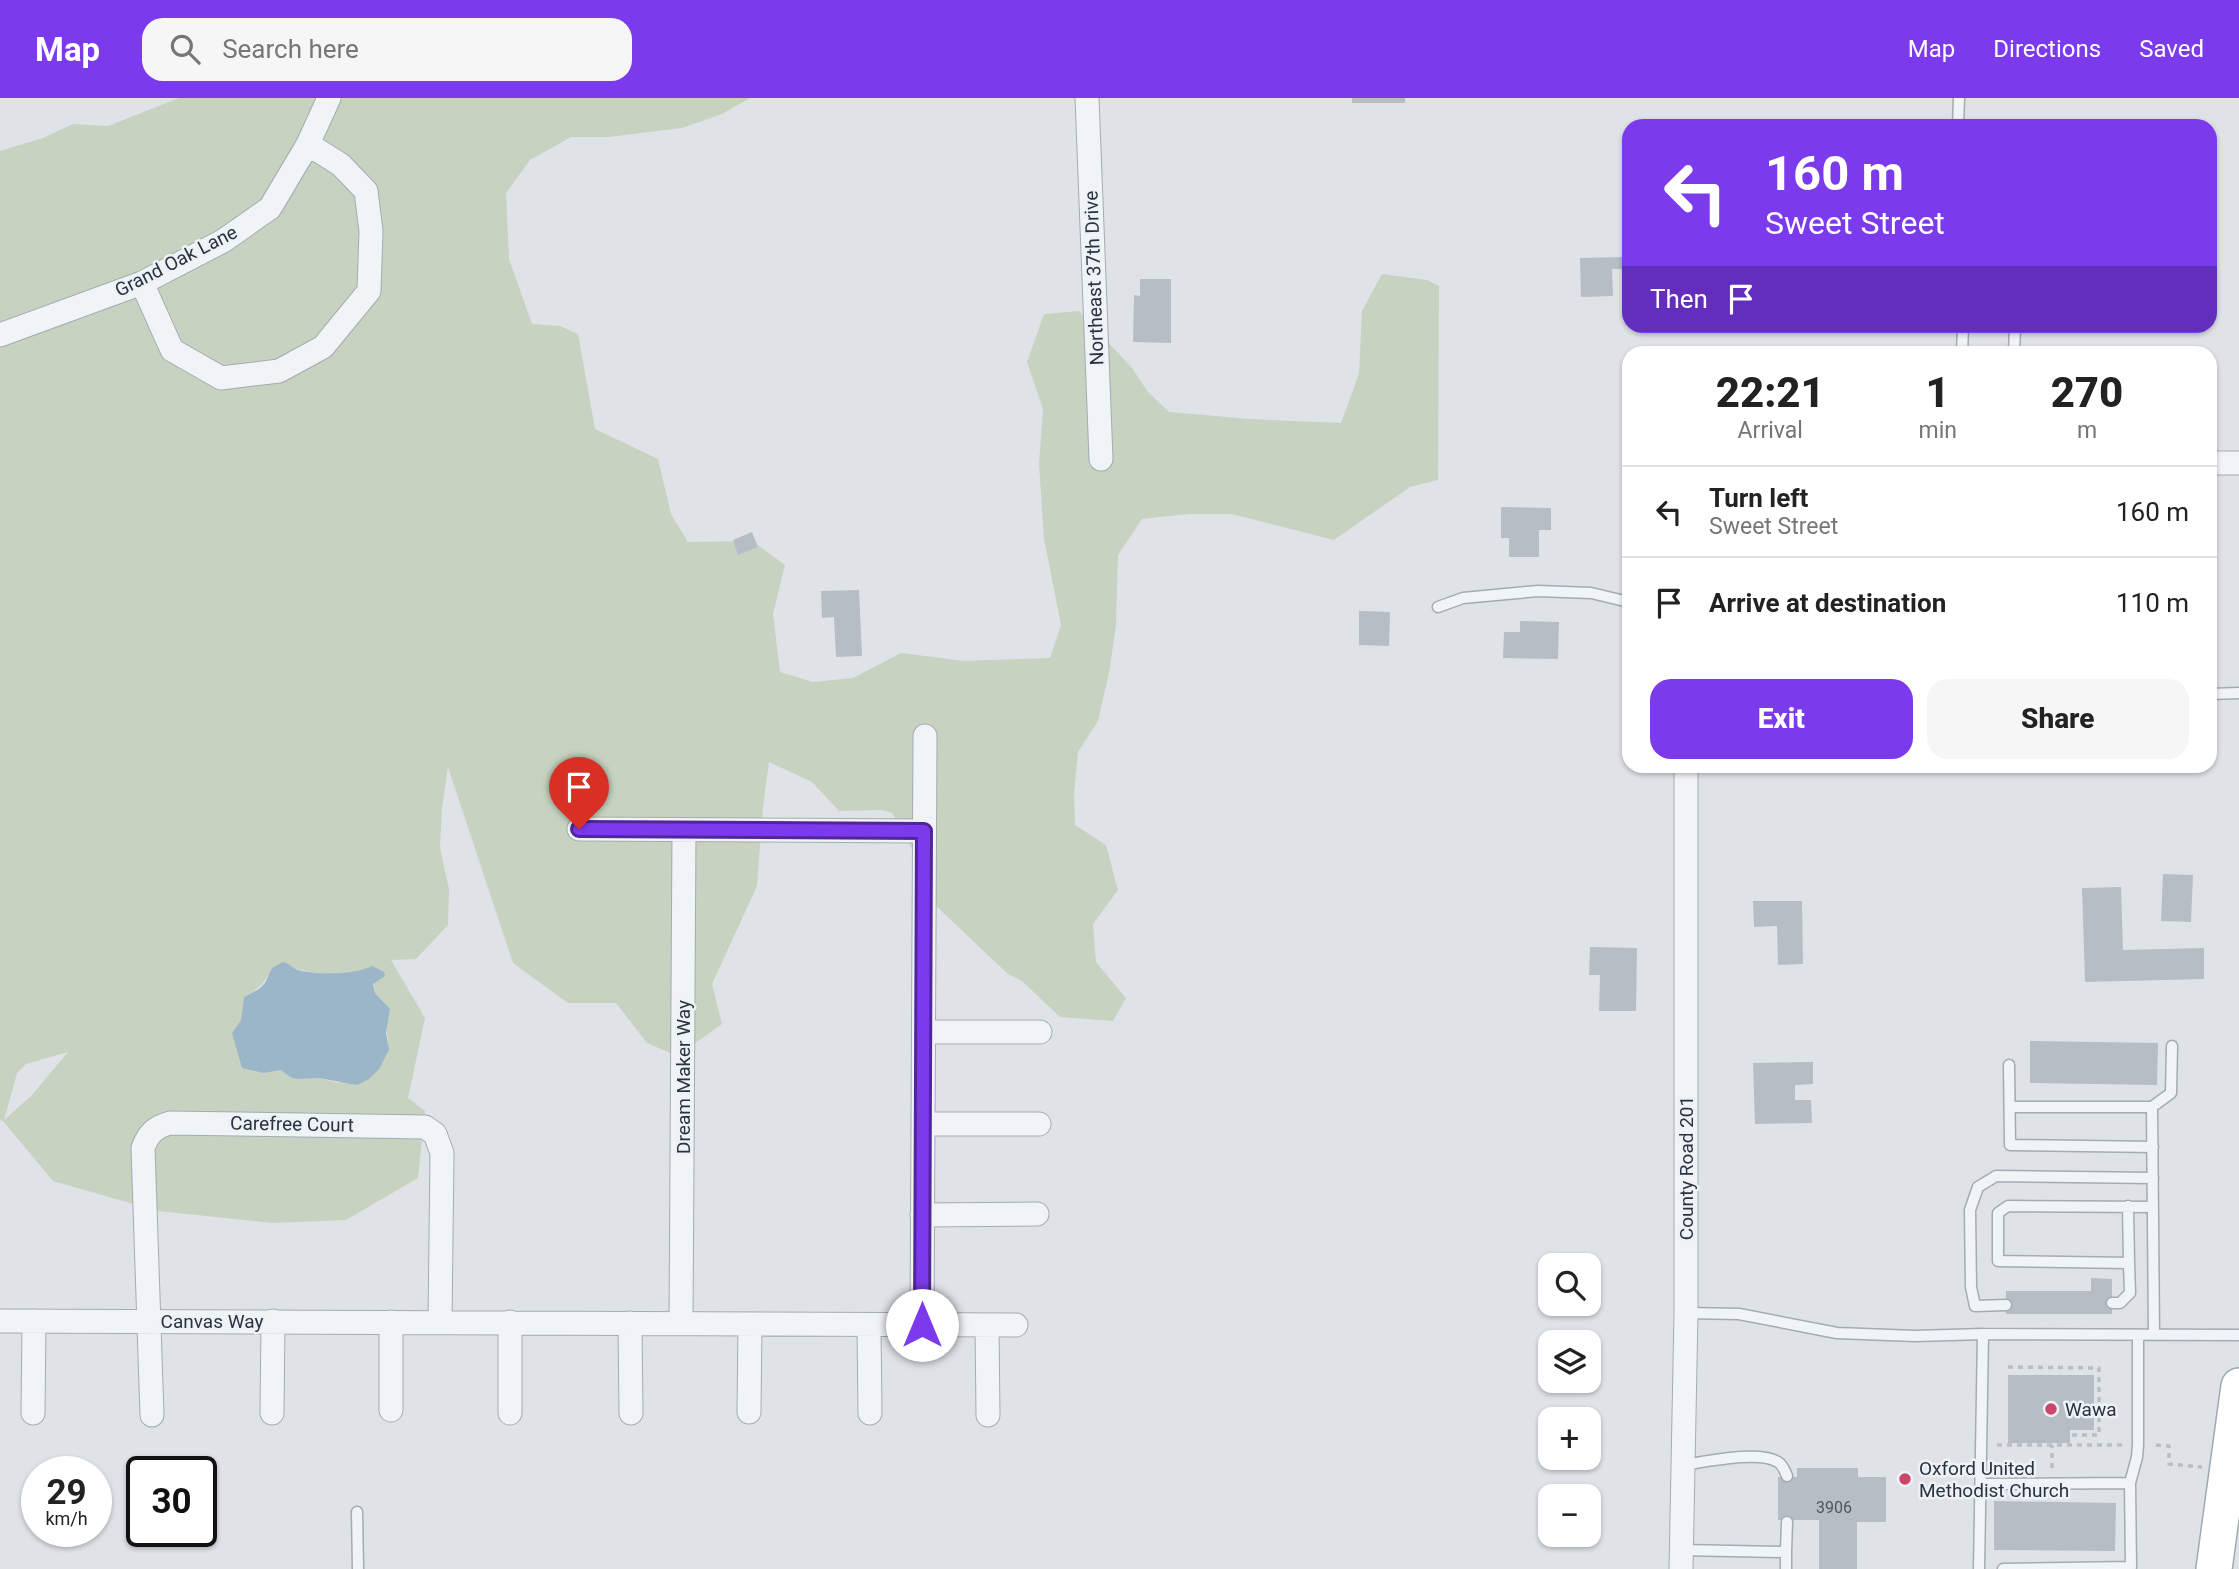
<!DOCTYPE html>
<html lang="en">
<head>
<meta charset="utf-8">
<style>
  body { margin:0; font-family:Roboto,sans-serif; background:#f6f6f6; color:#222; height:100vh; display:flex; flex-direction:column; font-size:26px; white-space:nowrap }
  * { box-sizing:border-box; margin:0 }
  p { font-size:23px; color:#767676 }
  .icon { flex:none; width:38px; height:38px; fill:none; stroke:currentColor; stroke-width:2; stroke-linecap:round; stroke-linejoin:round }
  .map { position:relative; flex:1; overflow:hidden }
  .panel { position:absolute; left:1622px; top:248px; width:595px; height:427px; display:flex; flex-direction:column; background:#fff; border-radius:21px; box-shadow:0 2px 5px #0004 }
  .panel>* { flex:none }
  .guide { position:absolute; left:1622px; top:21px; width:595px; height:214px; border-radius:21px; box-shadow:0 2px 5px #0004; background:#7c3aed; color:#fff; overflow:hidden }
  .fabs { position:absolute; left:1538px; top:1155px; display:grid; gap:14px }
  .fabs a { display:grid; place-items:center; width:63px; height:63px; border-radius:14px; background:#fff; box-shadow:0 2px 5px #0004; font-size:35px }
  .speed { position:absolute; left:21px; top:1358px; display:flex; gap:14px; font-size:35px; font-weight:700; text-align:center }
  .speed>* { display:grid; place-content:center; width:91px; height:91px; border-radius:50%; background:#fff; box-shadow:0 2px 5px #0004; line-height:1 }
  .speed small { font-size:18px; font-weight:400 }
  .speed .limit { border:4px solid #111; border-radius:10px; background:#fff; color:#111 }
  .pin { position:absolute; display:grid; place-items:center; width:60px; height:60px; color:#fff; margin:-72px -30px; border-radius:50% 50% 50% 0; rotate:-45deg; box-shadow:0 0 7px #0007 }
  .pin .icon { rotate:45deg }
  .me { position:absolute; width:77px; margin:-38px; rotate:0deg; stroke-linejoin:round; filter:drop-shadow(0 0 5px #0008) }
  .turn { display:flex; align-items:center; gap:24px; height:147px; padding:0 28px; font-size:32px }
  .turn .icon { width:91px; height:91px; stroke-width:2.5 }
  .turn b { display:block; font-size:49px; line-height:60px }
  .then { display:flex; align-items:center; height:66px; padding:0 28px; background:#0003; gap:14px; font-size:26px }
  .eta { display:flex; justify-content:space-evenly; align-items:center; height:119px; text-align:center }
  .eta b { font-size:42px; font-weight:800; line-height:49px }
  .action { display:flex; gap:14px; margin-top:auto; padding:14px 28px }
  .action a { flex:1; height:80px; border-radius:21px; background:#7c3aed; color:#fff; font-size:28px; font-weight:800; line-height:80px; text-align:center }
  .action a+a { background:#f6f6f6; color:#222 }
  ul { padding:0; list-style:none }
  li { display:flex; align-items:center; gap:21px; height:91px; padding:0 28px; border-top:2px solid #e0e0e0 }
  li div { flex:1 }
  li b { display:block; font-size:26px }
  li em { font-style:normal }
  header { display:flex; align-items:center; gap:42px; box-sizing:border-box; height:98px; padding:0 35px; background:#7c3aed; color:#fff }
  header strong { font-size:33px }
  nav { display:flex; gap:38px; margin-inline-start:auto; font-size:24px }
  .search { width:490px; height:63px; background:#f6f6f6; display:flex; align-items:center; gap:18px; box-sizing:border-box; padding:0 24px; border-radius:21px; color:#767676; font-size:26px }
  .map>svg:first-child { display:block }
  .green { fill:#c7d2c0; fill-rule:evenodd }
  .water { fill:#9ab6c8 }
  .building { fill:#b6bdc5 }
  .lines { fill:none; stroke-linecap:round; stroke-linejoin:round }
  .lane-casing { stroke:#a4abb2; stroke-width:13 }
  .street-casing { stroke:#a4abb2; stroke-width:25 }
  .primary-casing { stroke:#9ea9b3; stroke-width:38 }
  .path { stroke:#b9bec3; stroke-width:3.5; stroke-dasharray:5 5; stroke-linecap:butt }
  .lane { stroke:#f1f4f6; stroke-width:10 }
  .street { stroke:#f1f4f6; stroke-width:23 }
  .primary { stroke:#fff; stroke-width:35 }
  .route-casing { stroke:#51269a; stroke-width:18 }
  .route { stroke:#7c3aed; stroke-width:12 }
  .poi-dot { fill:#cc456a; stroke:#eef2f6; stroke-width:2.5 }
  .labels { text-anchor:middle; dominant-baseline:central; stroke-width:5; stroke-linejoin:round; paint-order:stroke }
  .number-label { font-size:16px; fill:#4c5660 }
  .street-label { font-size:19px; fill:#28333f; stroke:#eef2f6 }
  .poi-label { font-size:19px; fill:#28333f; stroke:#eef2f6; text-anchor:start }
</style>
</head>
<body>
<header>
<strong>Map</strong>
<div class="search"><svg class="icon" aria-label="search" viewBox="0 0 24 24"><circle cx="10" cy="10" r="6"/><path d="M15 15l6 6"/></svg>Search here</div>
<nav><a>Map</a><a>Directions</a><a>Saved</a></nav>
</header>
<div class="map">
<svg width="2239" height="1471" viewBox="0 0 2239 1471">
  <rect width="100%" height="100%" fill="#dfe3e8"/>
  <path class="green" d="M179,0H750L722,16L682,30L609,39H571L530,62L506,95L509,161L532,226L560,228L578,236L595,331L658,361L671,416L688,444L752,443L785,467L773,516L780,574L813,584L853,580L901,555L964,563L1050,560L1061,527L1044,441L1039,366L1043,311L1027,264L1044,216L1079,213L1132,270L1148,294L1169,314L1250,321L1341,325L1359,276L1362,213L1382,176L1427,182L1439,188L1438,382L1410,389L1334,442L1232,416H1189L1142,421L1118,457L1116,527L1109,575L1098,623L1078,654L1074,695L1075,727L1106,747L1118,792L1093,826L1096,864L1126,900L1113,923L1060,919L1022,883L1008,876L935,807L917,760L892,715L882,712L839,713L812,684L769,664L763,709L757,788L712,886L722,926L677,958L647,945L616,905H568L513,865L448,669L442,710L440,750L449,791L448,827L416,861L391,862L425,920L408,1000L425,1013L418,1080L346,1122L272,1125L158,1113L53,1083L3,1023L0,1022V53L43,40L73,26L108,28ZM291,869C311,877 353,878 372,869L375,895L390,911L386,925L388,943L339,985L319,980L290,979L281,972L264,975L232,935L241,922L244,899C259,891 265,885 272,870ZM68,954L31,998L4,1022L17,975L26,966Z"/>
  <path class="water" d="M283,864C290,866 291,869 298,872C316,877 356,877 372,868L384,874L385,878L373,886L375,895L390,911L386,935L389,952L379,971L369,981L357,987L319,980L297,981L290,979L281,972L264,975L242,970L232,935L241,922L244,899L259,891L265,885L272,870Z"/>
  <path class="building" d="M1352,0H1405V5H1352Z
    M1622,159L1623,171H1612L1613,198L1581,199L1580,160Z
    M1140,181H1171V245L1133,244L1134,197L1140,198Z
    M2210,404H2214L2215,459H2210Z
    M1501,409L1551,410V432H1539V459H1509V440H1501Z
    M752,434L758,449L738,457L733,442Z
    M859,492L862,558L836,559L834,519L822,520L821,493Z
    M1359,513L1390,514L1389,548L1359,547Z
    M1520,523L1559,524L1558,561L1503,560L1504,534H1520Z
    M2163,776L2193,777L2191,824L2161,823Z
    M2121,789L2123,852L2204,850V881L2085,884L2082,790Z
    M1753,803H1802L1803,866L1778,867L1777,828L1754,829Z
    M1590,849L1637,850L1636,913H1599L1600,877H1589Z
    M2030,943L2158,945L2157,987L2030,985Z
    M1813,964V986L1795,987V1002H1811L1812,1025L1755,1026L1753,965Z
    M2091,1180L2112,1181V1216H2006V1193H2091Z
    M2008,1277H2094V1332H2070V1345H2008Z
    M1797,1370H1858V1379H1886V1424H1857V1471H1819V1422H1778V1379H1797Z
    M1994,1403L2116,1405L2115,1453L1994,1452Z"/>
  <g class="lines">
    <defs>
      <path id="lane" d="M1958,28L1959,0
        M1962,256L1963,228
        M2014,256L2015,228
        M1438,509L1463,500L1538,493L1591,495L1629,504
        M2210,596L2239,595
        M2009,967L2010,1047L2153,1049
        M2010,1009H2152
        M2128,1108L2129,1165L1998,1163V1115L2008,1108L2153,1109
        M2112,1205H2120L2130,1195L2129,1165
        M2006,1207L1975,1208L1971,1189L1970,1112L1978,1089L1996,1078L2153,1080
        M1686,1215L1739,1216L1837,1235L1915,1238L1983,1236
        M2154,1237L2152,1009L2171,995L2172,948
        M1683,1367C1705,1364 1759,1352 1778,1364C1783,1367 1785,1373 1787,1378
        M1981,1386L2130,1385
        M357,1414L358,1471
        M1681,1452L1786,1454V1471
        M1786,1454L1787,1424
        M1979,1471L1983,1236L2239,1237
        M2003,1471L2131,1469L2130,1385L2137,1359L2138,1347V1237"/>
      <path id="street" d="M1087,0L1101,361
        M142,185L172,252L221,280L279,273L323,249L369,193L371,133L366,93L341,67L308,46
        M0,237L142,185L223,143L270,110L308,46L329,0
        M2210,365H2239
        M579,731L924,733
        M924,934H1040
        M923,1026H1039
        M922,1117L1037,1116
        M0,1223C339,1223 677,1227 1016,1227
        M510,1224V1315
        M630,1225L631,1315
        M681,1225L684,733
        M922,1227L925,638
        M987,1227L988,1317
        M869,1228L870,1315
        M391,1312V1224
        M749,1314L750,1226
        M33,1315L34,1223
        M272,1315L273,1223
        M152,1317L143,1050C148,1036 155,1029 170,1025L425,1029L435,1036L442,1055L440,1224
        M1681,1471L1686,1215V668"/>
      <path id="primary" d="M2214,1471L2239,1288"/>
    </defs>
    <use href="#lane" class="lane-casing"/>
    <use href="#street" class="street-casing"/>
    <use href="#primary" class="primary-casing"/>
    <path class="path" d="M2008,1269L2099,1270V1337H2070
      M1997,1347H2125
      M2156,1347L2169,1348V1366L2202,1369
      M2052,1370V1347"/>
    <use href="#lane" class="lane"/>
    <use href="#street" class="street"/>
    <use href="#primary" class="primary"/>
  </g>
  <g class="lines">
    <defs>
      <path id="route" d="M579,731L924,733L922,1227"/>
    </defs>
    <use href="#route" class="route-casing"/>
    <use href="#route" class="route"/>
  </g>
  <g class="poi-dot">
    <circle cx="2051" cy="1311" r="7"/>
    <circle cx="1905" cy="1381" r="7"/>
  </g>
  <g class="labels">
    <g class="number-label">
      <text x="1834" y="1409">3906</text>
    </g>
    <g class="street-label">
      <text transform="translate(176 163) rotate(-27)">Grand Oak Lane</text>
      <text transform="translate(1094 180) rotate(-92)">Northeast 37th Drive</text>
      <text transform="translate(683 979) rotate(-90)">Dream Maker Way</text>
      <text transform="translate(292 1026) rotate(1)">Carefree Court</text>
      <text transform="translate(1686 1070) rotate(-90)">County Road 201</text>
      <text x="212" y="1223">Canvas Way</text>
    </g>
    <g class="poi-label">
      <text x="2065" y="1311">Wawa</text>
      <text x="1919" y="1370">Oxford United<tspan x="1919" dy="22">Methodist Church</tspan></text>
    </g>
  </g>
</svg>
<div class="fabs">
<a><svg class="icon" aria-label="search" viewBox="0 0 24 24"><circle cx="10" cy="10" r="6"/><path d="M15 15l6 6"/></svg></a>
<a><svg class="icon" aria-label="layers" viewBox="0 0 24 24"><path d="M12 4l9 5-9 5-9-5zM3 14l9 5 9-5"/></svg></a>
<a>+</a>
<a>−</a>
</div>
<div class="speed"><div>29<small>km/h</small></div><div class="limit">30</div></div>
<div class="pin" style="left:579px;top:731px;background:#d93025"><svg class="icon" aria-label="arrive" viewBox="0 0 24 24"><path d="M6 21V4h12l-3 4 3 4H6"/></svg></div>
<svg class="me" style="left:922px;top:1227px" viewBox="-20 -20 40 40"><circle r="19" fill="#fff"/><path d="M0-13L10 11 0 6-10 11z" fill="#7c3aed"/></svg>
<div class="guide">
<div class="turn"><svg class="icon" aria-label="left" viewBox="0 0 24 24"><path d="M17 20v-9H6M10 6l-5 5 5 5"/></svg><div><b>160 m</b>Sweet Street</div></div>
<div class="then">Then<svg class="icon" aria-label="arrive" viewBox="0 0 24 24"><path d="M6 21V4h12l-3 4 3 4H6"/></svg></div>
</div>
<section class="panel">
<div class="eta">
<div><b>22:21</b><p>Arrival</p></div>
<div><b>1</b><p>min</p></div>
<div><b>270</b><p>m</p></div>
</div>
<ul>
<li><svg class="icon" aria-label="left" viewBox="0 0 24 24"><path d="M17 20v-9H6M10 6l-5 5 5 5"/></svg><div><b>Turn left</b><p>Sweet Street</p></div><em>160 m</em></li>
<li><svg class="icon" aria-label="arrive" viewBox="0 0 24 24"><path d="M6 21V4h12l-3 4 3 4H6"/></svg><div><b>Arrive at destination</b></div><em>110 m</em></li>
</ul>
<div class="action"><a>Exit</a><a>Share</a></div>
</section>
</div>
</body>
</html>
